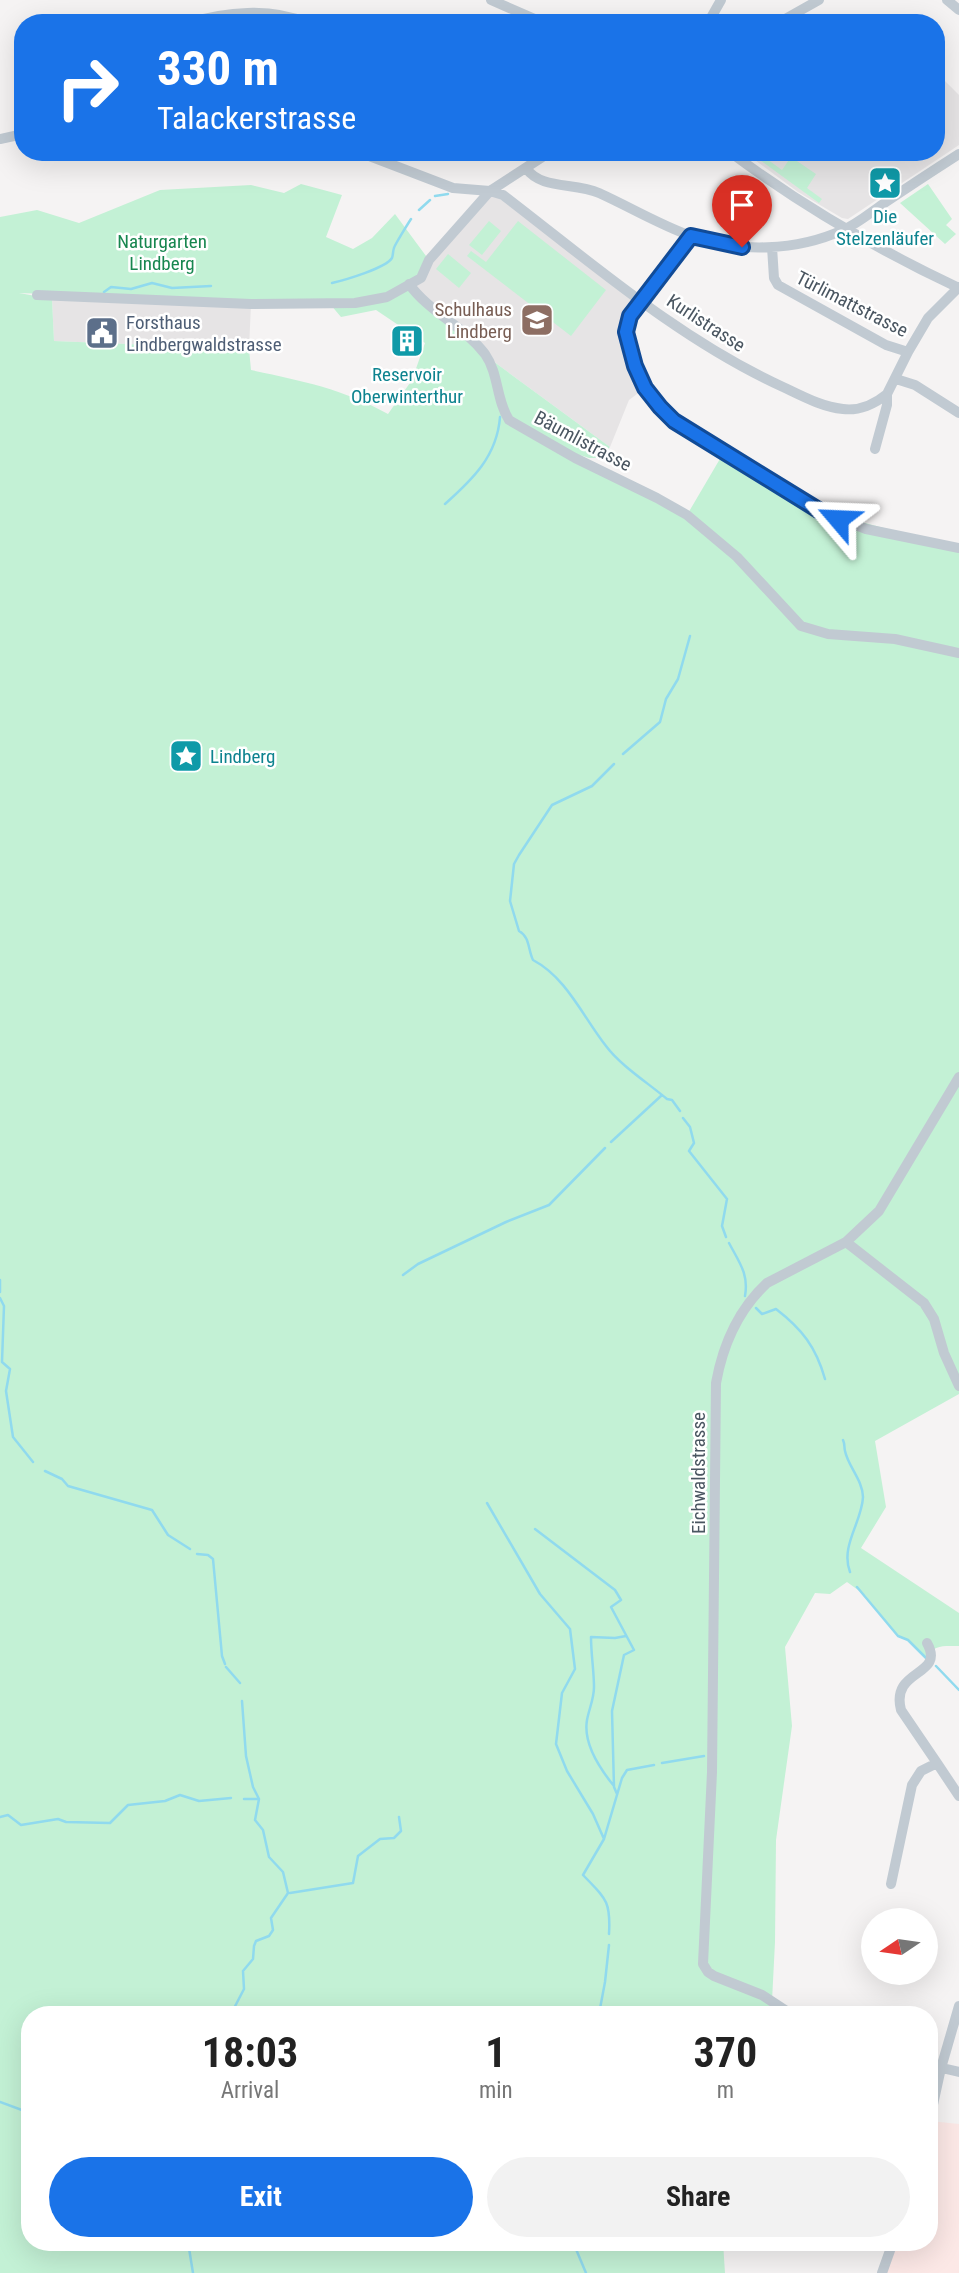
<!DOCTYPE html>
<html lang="en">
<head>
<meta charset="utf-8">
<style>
  body { margin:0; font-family:"Roboto Condensed",sans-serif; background:#f2f2f2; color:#222; height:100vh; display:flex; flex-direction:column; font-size:26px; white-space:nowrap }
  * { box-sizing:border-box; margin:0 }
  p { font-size:23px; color:#767676 }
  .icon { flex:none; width:38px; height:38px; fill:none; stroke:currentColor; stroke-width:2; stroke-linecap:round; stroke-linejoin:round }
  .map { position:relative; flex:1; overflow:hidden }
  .details { position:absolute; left:21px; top:2006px; width:917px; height:245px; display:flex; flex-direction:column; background:#fff; border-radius:28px; box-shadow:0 7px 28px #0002 }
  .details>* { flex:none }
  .top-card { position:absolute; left:14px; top:14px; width:931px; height:147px; border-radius:28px; box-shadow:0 7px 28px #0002; background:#1a73e8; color:#fff; overflow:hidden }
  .needle { width:46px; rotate:257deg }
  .tools { position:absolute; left:861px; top:1908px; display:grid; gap:14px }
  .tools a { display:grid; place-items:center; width:77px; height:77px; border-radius:50%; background:#fff; box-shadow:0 7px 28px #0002; font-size:35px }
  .pin { position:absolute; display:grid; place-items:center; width:60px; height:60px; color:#fff; margin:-72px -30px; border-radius:50% 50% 50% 0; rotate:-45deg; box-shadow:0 0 7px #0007 }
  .pin .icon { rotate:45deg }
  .me { position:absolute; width:77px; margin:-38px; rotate:296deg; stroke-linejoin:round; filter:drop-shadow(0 0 5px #0008) }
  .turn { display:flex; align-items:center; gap:24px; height:147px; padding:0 28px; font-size:32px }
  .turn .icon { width:91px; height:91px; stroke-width:2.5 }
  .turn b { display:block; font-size:49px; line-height:60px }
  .eta { display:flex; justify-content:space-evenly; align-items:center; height:119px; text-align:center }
  .eta b { font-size:42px; font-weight:700; line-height:49px }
  .button { display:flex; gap:14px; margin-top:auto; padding:14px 28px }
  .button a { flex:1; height:80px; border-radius:42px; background:#1a73e8; color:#fff; font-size:28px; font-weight:700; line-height:80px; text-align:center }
  .button a+a { background:#f2f2f2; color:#222 }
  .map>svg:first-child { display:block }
  .education { fill:#e6e4e5 }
  .medical { fill:#fce8e6 }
  .green { fill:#c3f1d5; fill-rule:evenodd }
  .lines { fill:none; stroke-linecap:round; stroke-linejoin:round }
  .stream { stroke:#90daee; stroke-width:2.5 }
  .minor { stroke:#c1cad2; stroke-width:10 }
  .route-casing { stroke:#114b97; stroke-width:18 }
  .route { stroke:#1a73e8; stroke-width:12 }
  .labels { text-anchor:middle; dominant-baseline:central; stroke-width:5; stroke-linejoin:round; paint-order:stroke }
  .culture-label { font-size:19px; fill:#0d838f; stroke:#fff }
  .park-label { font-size:19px; fill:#17864f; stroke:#fff }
  .street-label { font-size:19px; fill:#4a5661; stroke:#fff }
  .education-label { font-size:19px; fill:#785e54; stroke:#fff; text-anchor:end }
  .service-label { font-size:19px; fill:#4e5e75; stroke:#fff; text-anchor:start }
</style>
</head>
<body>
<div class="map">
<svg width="959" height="2273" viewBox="0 0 959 2273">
  <rect width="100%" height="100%" fill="#f5f3f3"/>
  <path class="education" d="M936,72L959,95V145L848,219L842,218L798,192L744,152H936Z
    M490,191L642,302L627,324L645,388L629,400L610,447L486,356L409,284Z
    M52,299L251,304L249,349L54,341Z"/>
  <path class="medical" d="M930,2121L959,2124V2273H882L893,2242H929Z"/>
  <path class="green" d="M749,152H757L782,170L791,157L816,174L807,188L822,199L819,203Z
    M301,184L342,195L326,237L353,249L372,238L395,214L429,260L409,285L486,356L610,447L599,458H589L580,455L687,515L724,452L820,511L959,548V1394L875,1441L886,1507L861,1548L959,1613V1646C945,1646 933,1644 926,1658L909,1640L898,1636L865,1595L847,1582L830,1594L815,1593L785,1647L792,1726L776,1840L775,1942L772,2001L765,2014H30V2242H723L725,2273H0V217L37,210L79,223L160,190L251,185L284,193ZM19,293L330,304L341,317L376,310L425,343L412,380L388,414C341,388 302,381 251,370L249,349L54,341L52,299Z
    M928,184L952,219L946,225L956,234L945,244L900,203Z
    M489,221L501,231L482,255L469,245Z
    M518,221L606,290L571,336L467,256L471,251L486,262Z
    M448,254L471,273L459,288L436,269Z"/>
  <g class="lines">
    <path class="stream" d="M435,196L448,194
      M419,210L430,200
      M332,283C345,280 386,268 392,258C393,256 393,250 394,248C394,246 409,222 411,219
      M104,292L111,287L131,289L152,283L172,288L211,286
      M445,504C473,479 497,456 500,417
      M623,754L660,722L666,699L678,679L690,636
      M614,764L592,786L552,805L519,855L514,864L510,901L519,931C530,937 528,950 533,960C567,978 583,1017 606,1046C620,1065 648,1083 667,1099L672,1100L680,1111
      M683,1118L690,1127L694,1143L689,1151L727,1199L722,1226L726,1237
      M611,1142L662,1095
      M729,1243C739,1262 749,1274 745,1296
      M403,1275L418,1264L506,1222L549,1205L605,1148
      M0,1280V1292
      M0,1298L4,1306L2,1362L10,1369L6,1391L13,1437L33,1462
      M756,1308L762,1314L776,1309C802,1329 816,1347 825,1379
      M843,1440C845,1444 844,1447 845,1451C848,1466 863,1481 863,1497C862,1522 840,1546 850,1572
      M45,1471L62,1479L68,1486L152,1510L168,1535L190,1549
      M487,1503L540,1594L570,1629L575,1669L562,1693L556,1744L567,1771L593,1814L604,1839
      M535,1529L615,1590L621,1600L611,1607L634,1650L624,1655L612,1711L614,1787L617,1794
      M197,1554L208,1555L213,1559L222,1656L225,1664
      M857,1587L898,1636L908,1640L926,1658
      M936,1666L959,1690
      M226,1667L240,1683
      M662,1763L704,1756
      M614,1786C600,1769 583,1743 587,1720C589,1709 594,1699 594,1687C594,1671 591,1654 591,1637L615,1638L626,1636
      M244,1799H258
      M0,1817L8,1815L21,1825L58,1819L66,1822L110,1823L128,1805L165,1801L180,1795L199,1801L231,1798
      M290,1893L353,1883L358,1856L380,1839L394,1838L401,1831L399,1817
      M609,1934C611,1900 605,1898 583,1875L604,1839L622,1778L627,1770L654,1765
      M231,2014L244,1989L243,1971L253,1959L254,1946L256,1941L269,1936L273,1930L271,1918L288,1893L283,1872L269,1857L263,1830L255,1820L259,1799L253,1787L246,1756L242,1701
      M599,2014L605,1982L609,1945
      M0,2102L30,2113
      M188,2242L193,2273
      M573,2242L586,2273"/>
    <path class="minor" d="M491,0L544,23
      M947,0L959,10
      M188,23C225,12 270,7 307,23
      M708,23L721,0
      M778,23L819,0
      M0,139L23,134
      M359,152L453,188L490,191L503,195C593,264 680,340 783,387C802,396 822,407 843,409C859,411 875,404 887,394
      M730,152C802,206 878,250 959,288
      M526,168C541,190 574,182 599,193C630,207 660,225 691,236C739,253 797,251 843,230C857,224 870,213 883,204C908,187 934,170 959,154
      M691,236L630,316C617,353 650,396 674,421L820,511L866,529L959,548
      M772,247L774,278L778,285L886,345L908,352
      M409,284C430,313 464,326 485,354C499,374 496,400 509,420L575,458L657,498L687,515L737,557L801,626L828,634L895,639L959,653
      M37,295L251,304L355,303L387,297L421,278L429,260L490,191L550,152
      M896,379L915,385L959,413
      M875,449L887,405V394L908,352L928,318L959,287
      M846,1242L924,1303L934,1319L944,1353L959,1386
      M927,1643C946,1677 890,1668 901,1710L937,1763
      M891,1884L912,1785L921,1771L937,1763L959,1796
      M791,2014L762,1995L714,1976L708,1972L703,1964L712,1772L716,1383C723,1344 738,1310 767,1283L846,1242L879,1211L959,1077
      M929,2065L959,2072
      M929,2123L941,2068L959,2006
      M882,2273L893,2242"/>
  </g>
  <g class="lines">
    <defs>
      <path id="route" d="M742,247L691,236L630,316L626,332L635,366L645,388L660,407L674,421L820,511L838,519"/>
    </defs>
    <use href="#route" class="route-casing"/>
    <use href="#route" class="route"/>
  </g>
  <defs>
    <symbol id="sight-square" viewBox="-11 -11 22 22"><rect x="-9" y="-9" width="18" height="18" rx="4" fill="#0f9aa8" stroke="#fff"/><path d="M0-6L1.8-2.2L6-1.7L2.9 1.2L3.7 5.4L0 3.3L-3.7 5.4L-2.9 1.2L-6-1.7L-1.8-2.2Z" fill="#fff"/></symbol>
    <symbol id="school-square" viewBox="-11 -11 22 22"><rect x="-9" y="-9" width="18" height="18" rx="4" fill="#8d6e63" stroke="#fff"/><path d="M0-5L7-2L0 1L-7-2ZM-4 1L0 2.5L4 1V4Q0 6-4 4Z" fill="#fff"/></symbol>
    <symbol id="civic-square" viewBox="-11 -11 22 22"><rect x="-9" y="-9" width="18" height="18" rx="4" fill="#5c6f8a" stroke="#fff"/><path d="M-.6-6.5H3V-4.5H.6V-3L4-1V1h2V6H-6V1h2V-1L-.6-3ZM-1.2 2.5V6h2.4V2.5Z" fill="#fff"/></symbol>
    <symbol id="building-square" viewBox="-11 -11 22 22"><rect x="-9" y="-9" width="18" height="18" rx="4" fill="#0f9aa8" stroke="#fff"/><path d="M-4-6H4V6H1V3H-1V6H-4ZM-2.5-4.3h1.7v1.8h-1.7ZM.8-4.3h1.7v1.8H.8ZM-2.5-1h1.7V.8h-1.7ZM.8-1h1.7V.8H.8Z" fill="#fff"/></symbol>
  </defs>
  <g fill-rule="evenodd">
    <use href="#sight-square" x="866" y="164" width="38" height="38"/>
    <use href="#school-square" x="518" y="301" width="38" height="38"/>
    <use href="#civic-square" x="83" y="314" width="38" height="38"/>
    <use href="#building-square" x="388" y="322" width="38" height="38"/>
    <use href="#sight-square" x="167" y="737" width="38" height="38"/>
  </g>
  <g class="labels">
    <g class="culture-label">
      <text x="885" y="216">Die<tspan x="885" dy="22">Stelzenläufer</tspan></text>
      <text x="407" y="374">Reservoir<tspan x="407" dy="22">Oberwinterthur</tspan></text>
      <text x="210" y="756" text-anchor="start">Lindberg</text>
    </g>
    <g class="park-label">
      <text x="162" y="241">Naturgarten<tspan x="162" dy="22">Lindberg</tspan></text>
    </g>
    <g class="street-label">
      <text transform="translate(852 304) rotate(27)">Türlimattstrasse</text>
      <text transform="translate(706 323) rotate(33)">Kurlistrasse</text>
      <text transform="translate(583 441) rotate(28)">Bäumlistrasse</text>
      <text transform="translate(698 1473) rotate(-90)">Eichwaldstrasse</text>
    </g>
    <g class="education-label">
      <text x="512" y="309">Schulhaus<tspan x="512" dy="22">Lindberg</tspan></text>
    </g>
    <g class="service-label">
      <text x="126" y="322">Forsthaus<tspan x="126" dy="22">Lindbergwaldstrasse</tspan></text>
    </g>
  </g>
</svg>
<div class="tools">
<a><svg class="needle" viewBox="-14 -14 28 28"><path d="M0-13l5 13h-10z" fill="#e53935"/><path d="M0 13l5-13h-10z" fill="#767676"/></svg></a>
</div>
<div class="pin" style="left:742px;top:247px;background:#d93025"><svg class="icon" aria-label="arrive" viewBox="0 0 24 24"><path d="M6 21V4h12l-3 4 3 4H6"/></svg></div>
<svg class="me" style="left:838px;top:519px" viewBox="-20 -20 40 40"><path d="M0-17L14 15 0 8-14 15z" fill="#1a73e8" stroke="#fff" stroke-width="4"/></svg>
<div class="top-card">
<div class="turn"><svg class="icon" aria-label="right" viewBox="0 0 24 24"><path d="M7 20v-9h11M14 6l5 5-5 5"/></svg><div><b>330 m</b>Talackerstrasse</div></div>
</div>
<section class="details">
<div class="eta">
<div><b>18:03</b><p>Arrival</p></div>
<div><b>1</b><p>min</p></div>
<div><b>370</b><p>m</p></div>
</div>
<div class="button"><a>Exit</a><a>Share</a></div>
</section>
</div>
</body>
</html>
